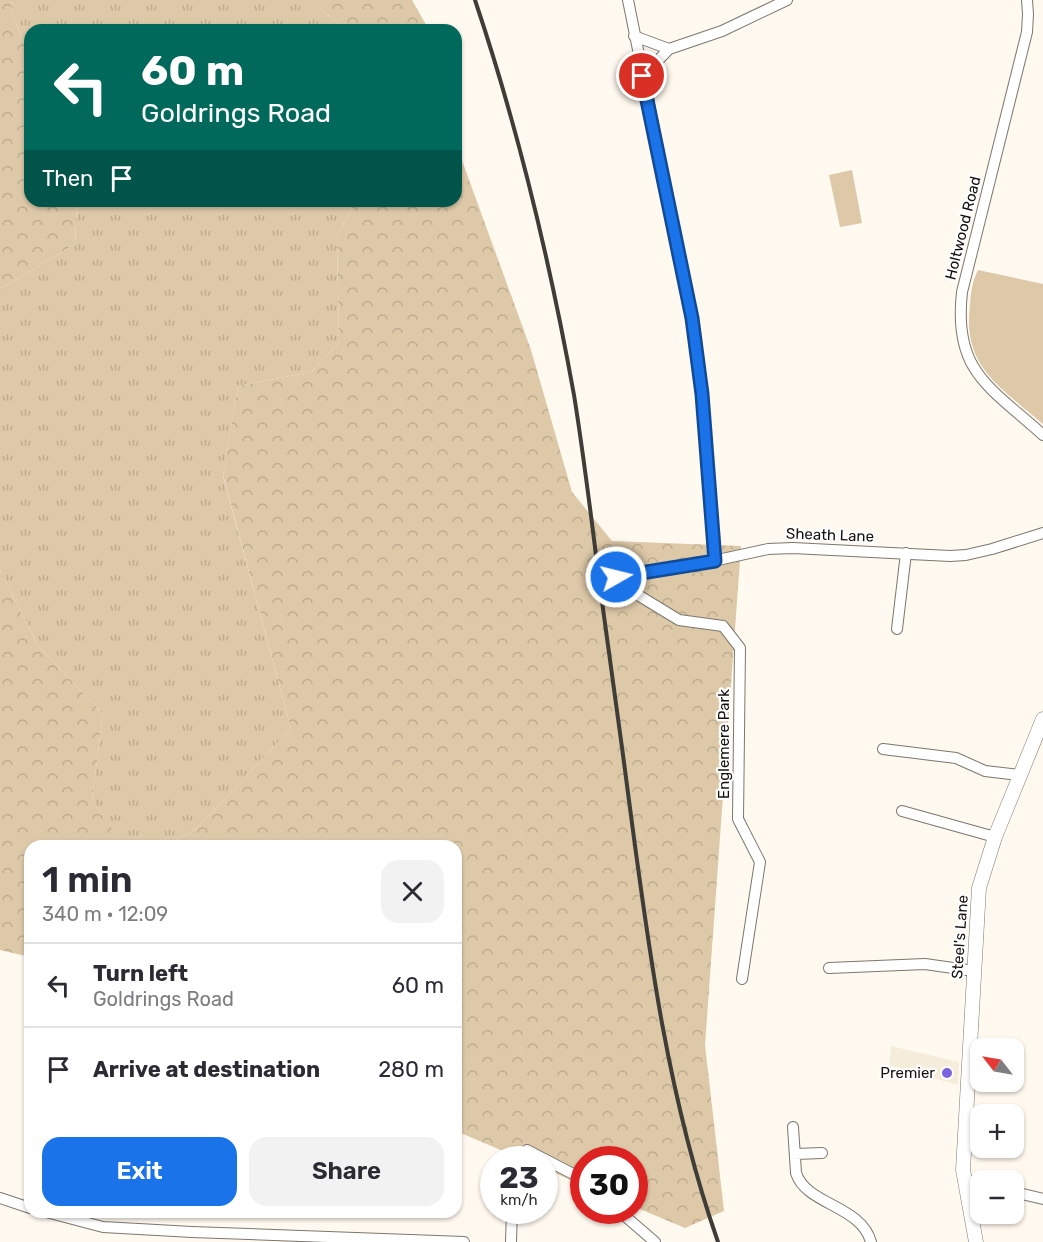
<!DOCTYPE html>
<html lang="en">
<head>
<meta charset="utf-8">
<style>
  body { margin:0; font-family:Rubik,sans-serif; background:#f2f2f3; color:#2b2b33; height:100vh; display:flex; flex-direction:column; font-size:22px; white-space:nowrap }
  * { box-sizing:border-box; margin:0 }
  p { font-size:20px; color:#7c7c81 }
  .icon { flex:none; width:33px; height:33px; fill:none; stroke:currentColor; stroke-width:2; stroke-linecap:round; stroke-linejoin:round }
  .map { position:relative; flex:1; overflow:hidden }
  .drawer { position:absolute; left:24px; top:840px; width:438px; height:378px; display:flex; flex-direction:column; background:#fff; border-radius:18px; box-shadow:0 2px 4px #0004 }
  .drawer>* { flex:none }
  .top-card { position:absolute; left:24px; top:24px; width:438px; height:183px; border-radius:18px; box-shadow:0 2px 4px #0004; background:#00695c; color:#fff; overflow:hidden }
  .needle { width:39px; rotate:301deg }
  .fabs { position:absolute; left:970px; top:1038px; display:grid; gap:12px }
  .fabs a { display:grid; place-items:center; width:54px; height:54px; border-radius:12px; background:#fff; box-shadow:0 2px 4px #0004; font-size:30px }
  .speed { position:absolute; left:480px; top:1146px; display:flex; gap:12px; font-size:30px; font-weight:700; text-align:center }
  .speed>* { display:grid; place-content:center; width:78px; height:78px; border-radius:50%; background:#fff; box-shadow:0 2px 4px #0004; line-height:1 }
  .speed small { font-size:15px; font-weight:400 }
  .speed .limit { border:9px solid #d22; background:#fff; color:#111 }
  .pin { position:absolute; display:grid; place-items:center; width:51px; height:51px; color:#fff; margin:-26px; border:3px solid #fff; border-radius:50%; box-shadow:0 2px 6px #0007 }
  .me { position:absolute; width:66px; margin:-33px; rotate:82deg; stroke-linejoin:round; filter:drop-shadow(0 0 4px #0008) }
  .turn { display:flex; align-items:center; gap:21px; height:126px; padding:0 18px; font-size:27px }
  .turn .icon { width:78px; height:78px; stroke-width:2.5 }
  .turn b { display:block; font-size:42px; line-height:51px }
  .then { display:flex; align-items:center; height:57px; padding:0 18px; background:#0003; gap:12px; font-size:22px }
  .round { display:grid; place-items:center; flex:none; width:63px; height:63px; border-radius:18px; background:#f2f2f3 }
  .summary { display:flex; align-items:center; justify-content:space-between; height:102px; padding:0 18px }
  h1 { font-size:36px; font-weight:600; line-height:45px }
  .cta { display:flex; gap:12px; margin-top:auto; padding:12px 18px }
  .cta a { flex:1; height:69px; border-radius:18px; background:#1a73e8; color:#fff; font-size:24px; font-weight:600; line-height:69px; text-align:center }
  .cta a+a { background:#f2f2f3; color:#2b2b33 }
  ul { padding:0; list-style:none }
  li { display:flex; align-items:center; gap:18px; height:84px; padding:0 18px; border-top:2px solid #e1e1e2 }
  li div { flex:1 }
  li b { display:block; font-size:22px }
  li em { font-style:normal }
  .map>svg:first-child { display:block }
  .built { fill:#f6ecdb }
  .grass { fill:url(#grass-tufts) }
  .forest { fill:url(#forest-crowns) }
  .green { fill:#ddc9a8 }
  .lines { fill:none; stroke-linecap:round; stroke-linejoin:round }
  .minor-casing { stroke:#7c776e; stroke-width:12 }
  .tertiary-casing { stroke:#7c776e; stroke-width:15 }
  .minor { stroke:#fff; stroke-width:10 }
  .tertiary { stroke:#fff; stroke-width:14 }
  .rail { stroke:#3f3d38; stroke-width:4 }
  .route-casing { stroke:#114b97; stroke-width:15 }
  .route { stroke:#1a73e8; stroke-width:10 }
  .poi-dot { fill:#7d63dd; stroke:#fff; stroke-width:2 }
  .labels { text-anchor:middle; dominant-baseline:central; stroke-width:4.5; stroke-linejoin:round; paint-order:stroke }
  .street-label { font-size:15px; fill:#13110e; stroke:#fff }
  .poi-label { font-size:15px; fill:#13110e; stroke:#fff; text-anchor:end }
</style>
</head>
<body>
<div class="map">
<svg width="1043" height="1242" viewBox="0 0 1043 1242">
  <defs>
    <pattern id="grass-tufts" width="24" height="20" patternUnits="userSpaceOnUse" patternTransform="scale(1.5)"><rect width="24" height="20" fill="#ddc9a8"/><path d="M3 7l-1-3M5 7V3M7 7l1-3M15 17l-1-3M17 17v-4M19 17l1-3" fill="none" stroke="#bdac8f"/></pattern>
    <pattern id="forest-crowns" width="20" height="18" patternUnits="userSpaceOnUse" patternTransform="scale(1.5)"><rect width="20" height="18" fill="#ddc9a8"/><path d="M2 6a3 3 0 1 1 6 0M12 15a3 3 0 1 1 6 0" fill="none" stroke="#bdac8f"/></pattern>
  </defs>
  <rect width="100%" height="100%" fill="#fff9ef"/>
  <path class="built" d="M891,1046L959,1062L958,1085L889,1065Z"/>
  <path class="grass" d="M11,0H320V9L347,30H30V57L12,14Z
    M77,201H355L337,237L339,343L311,372L238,386L223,476L291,729L197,828L166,846H123L92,799L103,714L38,646L0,570V289L75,244Z"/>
  <path class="forest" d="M0,0H11L12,14L30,57V201H77L75,244L0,289Z
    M320,0H412L429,30H347L320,9Z
    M456,144L531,350L572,492L612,541L741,546L705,1045L724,1211L685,1228L635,1207L634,1160H584L583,1185L545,1169L544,1160L522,1159L456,1131V846H166L197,828L291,729L223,475L238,386L311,372L339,343L337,237L355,201H456Z
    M0,570L38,646L103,714L92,799L123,845L127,846H30V957L0,950Z"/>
  <path class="green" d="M852,170L862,223L840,227L829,175Z
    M978,270L1043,284V424C1001,387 962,368 970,305C971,292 972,282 978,270Z"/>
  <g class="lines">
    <defs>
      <path id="minor" d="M628,0L692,318L702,394L715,561
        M1027,0L1028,14L1027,32L962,292C953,372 990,387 1043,435
        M634,36L669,49
        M642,77L669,49L722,31L787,0
        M626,575L627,587L633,592L679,620L723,626L740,648L738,819L760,862L742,979
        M616,577L695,565L768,549L793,548L950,556L966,555L992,549L1043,533
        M897,629L906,553
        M883,749L956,758L985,771L1019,775
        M902,811L995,837
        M829,968L925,964L974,971
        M793,1127L796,1173C806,1205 861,1205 871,1242
        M795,1154L822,1153
        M524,1160L527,1150L575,1175L584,1181
        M964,1179L981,1184
        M1014,1192L1043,1199
        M0,1198L30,1208
        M618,1210L655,1242
        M46,1212L103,1227L192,1232L464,1242
        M511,1242L512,1210"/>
      <path id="tertiary" d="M976,1242L963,1170L979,888L995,837L1043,719"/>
    </defs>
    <use href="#minor" class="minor-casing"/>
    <use href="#tertiary" class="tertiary-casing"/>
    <use href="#minor" class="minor"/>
    <use href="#tertiary" class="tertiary"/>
    <path class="rail" d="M475,0C518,128 550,262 574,395C586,469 594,543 604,616C610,663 617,709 623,755C645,920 663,1085 718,1242"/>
  </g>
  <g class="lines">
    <defs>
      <path id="route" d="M616,577L715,561L702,394L692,318L642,76"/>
    </defs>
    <use href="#route" class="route-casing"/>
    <use href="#route" class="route"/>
  </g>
  <circle class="poi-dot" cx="947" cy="1073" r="6"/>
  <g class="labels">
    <g class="street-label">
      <text transform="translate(963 228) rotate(-76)">Holtwood Road</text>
      <text transform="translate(830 535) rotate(2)">Sheath Lane</text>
      <text transform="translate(724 744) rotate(-90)">Englemere Park</text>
      <text transform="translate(960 937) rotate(-86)">Steel's Lane</text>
    </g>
    <g class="poi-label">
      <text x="935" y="1073">Premier</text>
    </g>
  </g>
</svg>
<div class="fabs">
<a><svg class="needle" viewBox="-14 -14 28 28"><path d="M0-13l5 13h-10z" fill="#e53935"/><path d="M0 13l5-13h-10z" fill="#7c7c81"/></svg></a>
<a>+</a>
<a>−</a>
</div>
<div class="speed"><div>23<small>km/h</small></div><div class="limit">30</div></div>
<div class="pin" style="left:642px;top:76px;background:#d93025"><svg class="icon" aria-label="arrive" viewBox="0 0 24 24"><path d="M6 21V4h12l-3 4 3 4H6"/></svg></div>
<svg class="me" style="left:616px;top:577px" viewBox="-20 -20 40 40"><circle r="17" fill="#1a73e8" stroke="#fff" stroke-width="3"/><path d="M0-11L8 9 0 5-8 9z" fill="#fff"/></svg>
<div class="top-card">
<div class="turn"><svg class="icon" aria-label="left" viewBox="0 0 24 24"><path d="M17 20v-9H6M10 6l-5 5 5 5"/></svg><div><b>60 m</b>Goldrings Road</div></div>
<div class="then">Then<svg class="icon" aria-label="arrive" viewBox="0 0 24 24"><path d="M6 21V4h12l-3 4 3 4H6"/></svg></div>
</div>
<section class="drawer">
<div class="summary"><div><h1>1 min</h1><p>340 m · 12:09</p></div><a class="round"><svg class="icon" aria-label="close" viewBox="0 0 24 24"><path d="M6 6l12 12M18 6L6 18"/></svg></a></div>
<ul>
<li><svg class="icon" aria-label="left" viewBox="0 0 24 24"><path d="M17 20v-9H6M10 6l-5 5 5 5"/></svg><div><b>Turn left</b><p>Goldrings Road</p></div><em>60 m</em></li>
<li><svg class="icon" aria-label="arrive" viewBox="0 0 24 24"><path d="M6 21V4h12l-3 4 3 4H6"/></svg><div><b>Arrive at destination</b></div><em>280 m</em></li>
</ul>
<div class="cta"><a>Exit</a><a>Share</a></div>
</section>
</div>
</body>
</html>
